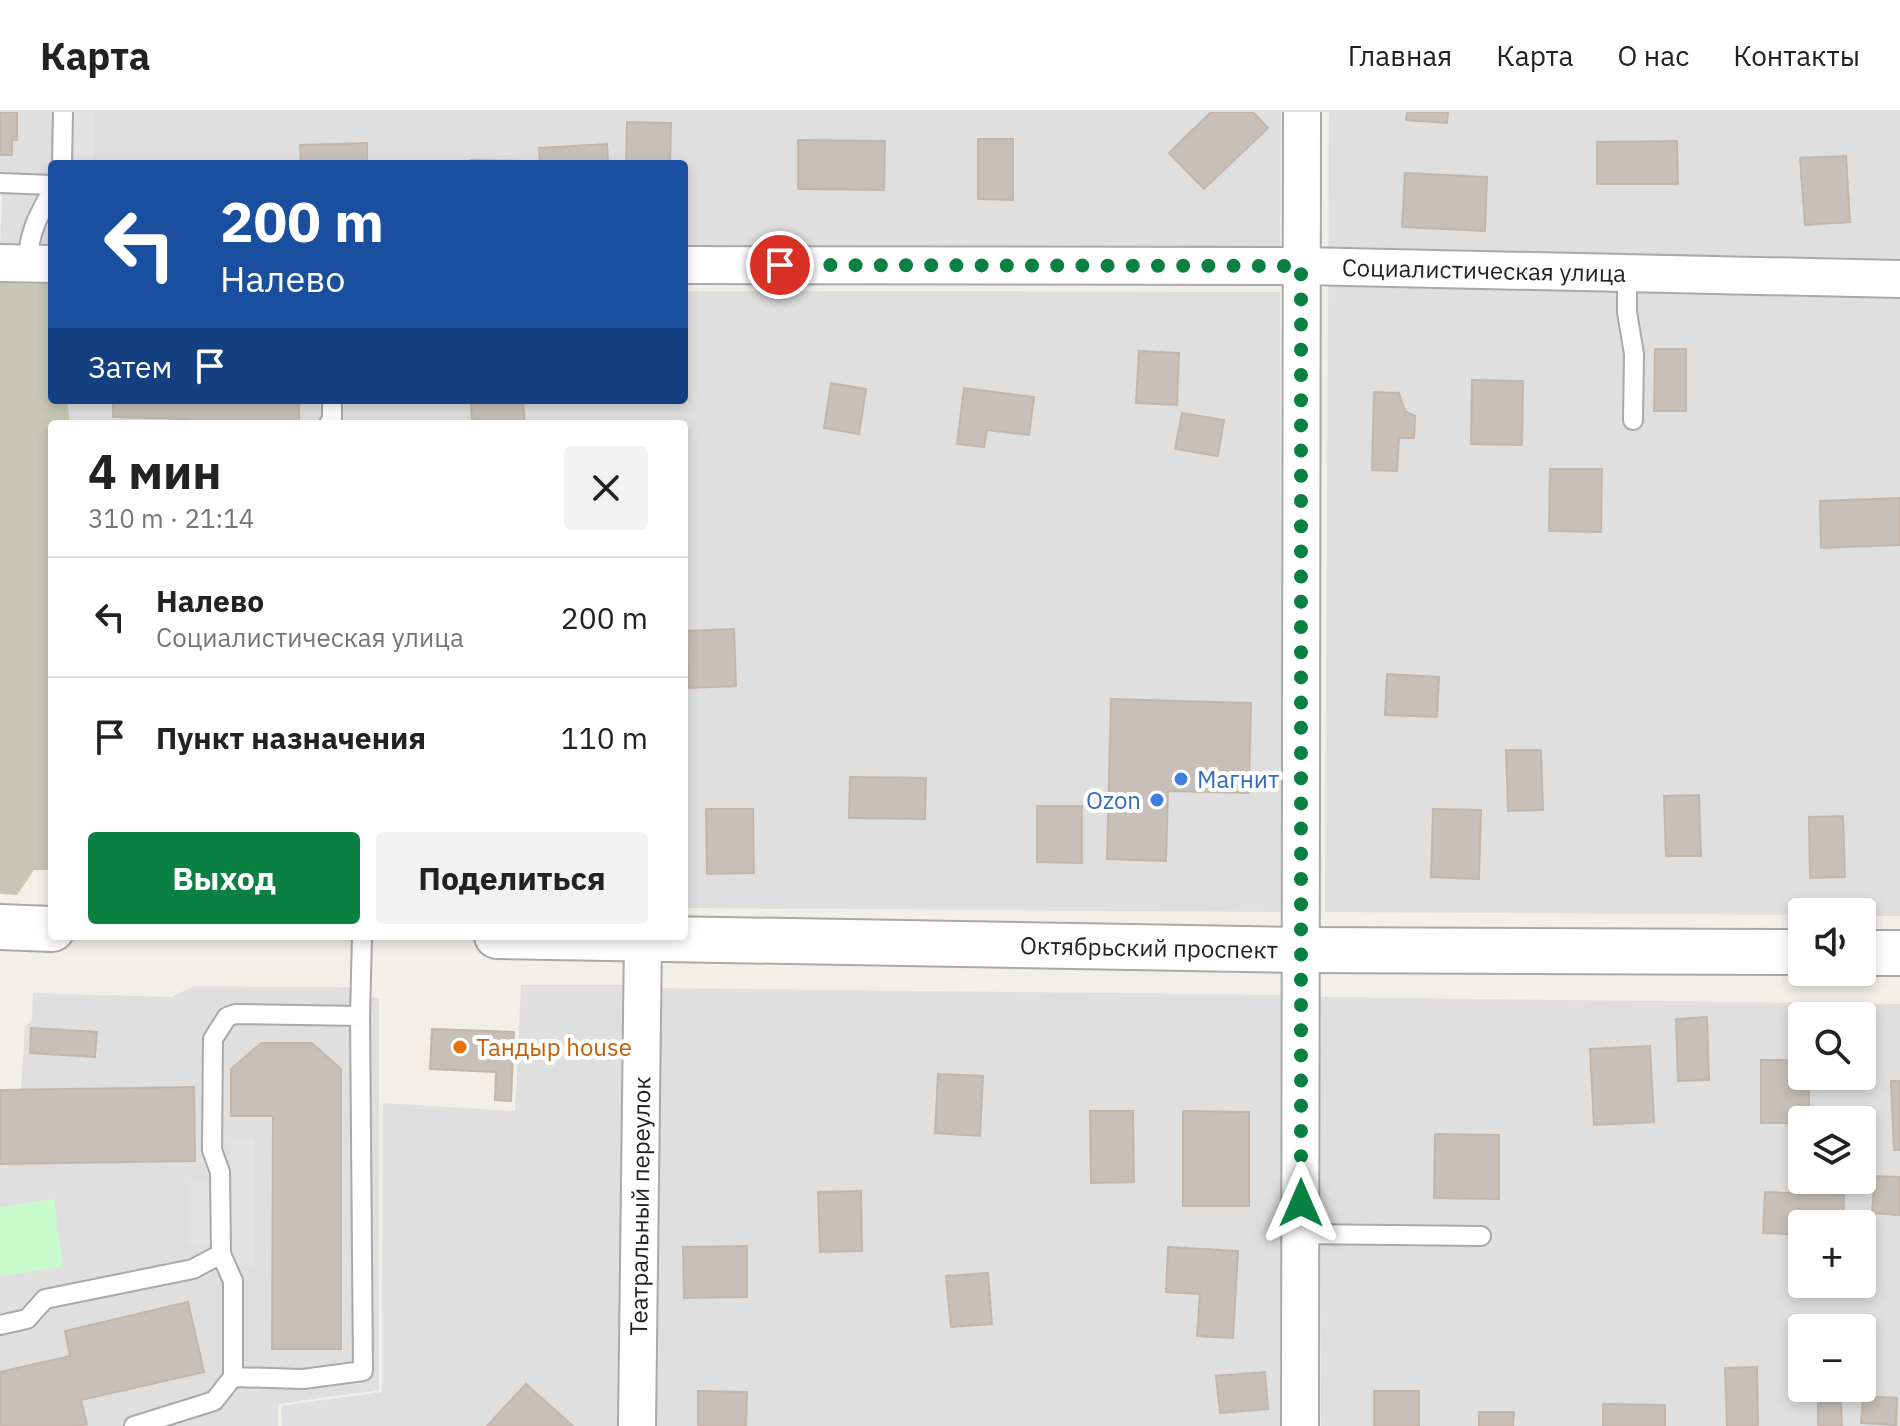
<!DOCTYPE html>
<html lang="ru">
<head>
<meta charset="utf-8">
<style>
  body { margin:0; font-family:"IBM Plex Sans",sans-serif; background:#f2f2f2; color:#222; height:100vh; display:flex; flex-direction:column; font-size:30px; white-space:nowrap }
  * { box-sizing:border-box; margin:0 }
  p { font-size:26px; color:#767676 }
  .icon { flex:none; width:44px; height:44px; fill:none; stroke:currentColor; stroke-width:2; stroke-linecap:round; stroke-linejoin:round }
  .map { position:relative; flex:1; overflow:hidden }
  .side { position:absolute; left:48px; top:308px; width:640px; height:520px; display:flex; flex-direction:column; background:#fff; border-radius:8px; box-shadow:0 4px 12px #0003 }
  .side>* { flex:none }
  .guide { position:absolute; left:48px; top:48px; width:640px; height:244px; border-radius:8px; box-shadow:0 4px 12px #0003; background:#1a4fa0; color:#fff; overflow:hidden }
  .buttons { position:absolute; left:1788px; top:786px; display:grid; gap:16px }
  .buttons a { display:grid; place-items:center; width:88px; height:88px; border-radius:8px; background:#fff; box-shadow:0 4px 12px #0003; font-size:40px }
  .pin { position:absolute; display:grid; place-items:center; width:68px; height:68px; color:#fff; margin:-34px; border:4px solid #fff; border-radius:50%; box-shadow:0 2px 8px #0007 }
  .me { position:absolute; width:88px; margin:-44px; rotate:0deg; stroke-linejoin:round; filter:drop-shadow(0 0 6px #0008) }
  .turn { display:flex; align-items:center; gap:28px; height:168px; padding:0 40px; font-size:36px }
  .turn .icon { width:104px; height:104px; stroke-width:2.5 }
  .turn b { display:block; font-size:56px; line-height:68px }
  .then { display:flex; align-items:center; height:76px; padding:0 40px; background:#0003; gap:16px; font-size:30px }
  .round { display:grid; place-items:center; flex:none; width:84px; height:84px; border-radius:8px; background:#f2f2f2 }
  .overview { display:flex; align-items:center; justify-content:space-between; height:136px; padding:0 40px }
  h1 { font-size:48px; font-weight:800; line-height:60px }
  .primary-button { display:flex; gap:16px; margin-top:auto; padding:16px 40px }
  .primary-button a { flex:1; height:92px; border-radius:8px; background:#0b8043; color:#fff; font-size:32px; font-weight:800; line-height:92px; text-align:center }
  .primary-button a+a { background:#f2f2f2; color:#222 }
  ul { padding:0; list-style:none }
  li { display:flex; align-items:center; gap:24px; height:120px; padding:0 40px; border-top:2px solid #e0e0e0 }
  li div { flex:1 }
  li b { display:block; font-size:30px }
  li em { font-style:normal }
  header { display:flex; align-items:center; gap:48px; box-sizing:border-box; height:112px; padding:0 40px; background:#fff; border-bottom:2px solid #e0e0e0 }
  header strong { font-size:38px }
  nav { display:flex; gap:44px; margin-inline-start:auto; font-size:28px }
  .map>svg:first-child { display:block }
  .residential { fill:#e0dfdf; fill-rule:evenodd }
  .construction { fill:#c7c7b4 }
  .park { fill:#c8facc }
  .parking { fill:#e2e2e2 }
  .building { fill:#c7bfb8; stroke:#c4b6ab; stroke-width:2 }
  .lines { fill:none; stroke-linecap:round; stroke-linejoin:round }
  .service-casing { stroke:#a9a9a9; stroke-width:22 }
  .minor-casing { stroke:#a9a9a9; stroke-width:40 }
  .tertiary-casing { stroke:#a9a9a9; stroke-width:48 }
  .service { stroke:#fff; stroke-width:18 }
  .minor { stroke:#fff; stroke-width:36 }
  .tertiary { stroke:#fff; stroke-width:44 }
  .route { stroke:#0b8043; stroke-width:14; stroke-dasharray:0 25.2 }
  .shop-dot { fill:#3f7fe0; stroke:#fff; stroke-width:3 }
  .food-dot { fill:#e8710a; stroke:#fff; stroke-width:3 }
  .labels { text-anchor:middle; dominant-baseline:central; stroke-width:8; stroke-linejoin:round; paint-order:stroke }
  .street-label { font-size:24px; fill:#222; stroke:#fff }
  .shop-label { font-size:24px; fill:#366cbe; stroke:#fff; text-anchor:start }
  .food-label { font-size:24px; fill:#c56008; stroke:#fff; text-anchor:start }
</style>
</head>
<body>
<header>
<strong>Карта</strong>
<nav><a>Главная</a><a>Карта</a><a>О нас</a><a>Контакты</a></nav>
</header>
<div class="map">
<svg width="1900" height="1314" viewBox="0 0 1900 1314">
  <rect width="100%" height="100%" fill="#f2efe9"/>
  <path class="residential" d="M0,0H1281L1280,141L684,140V52H52V137L0,136L3,63L0,62Z
    M1329,0H1900V804H1862V800H1802V803L1325,800Z
    M684,179L1280,180L1282,800L684,796V312H70L67,288H684Z
    M521,873H632L627,1314H282L281,1294L382,1280L383,991L515,999Z
    M193,874L348,875L379,887V1278L278,1292V1314H0V978L21,977L25,915L32,907L33,881L172,885Z
    M658,876L1286,883L1280,1314H654Z
    M1320,885L1900,892V1314H1321ZM1802,904H1862V964H1802ZM1802,1008H1862V1068H1802ZM1802,1112H1862V1172H1802ZM1802,1216H1862V1276H1802Z"/>
  <path class="construction" d="M0,171L52,172V288H67L70,312H52V758H34L17,783L0,782Z"/>
  <path class="park" d="M54,1087L63,1155L0,1164V1095Z"/>
  <path class="parking" d="M73,0H95L93,52H72Z
    M231,1025L254,1026L253,1155H231Z
    M188,1070H211V1133H188Z"/>
  <path class="building" d="M0,0H17V28H12V43H0Z
    M1211,0H1253L1268,16L1204,77L1169,41Z
    M1407,0H1448L1447,11L1406,8Z
    M627,10L671,11L670,52H626Z
    M978,27H1013V88L978,87Z
    M798,28L885,29L884,78L798,77Z
    M1677,29L1678,72H1597V30Z
    M367,31V52H301L300,33Z
    M607,32L608,52H540L539,36Z
    M1846,44L1850,110L1805,113L1800,46Z
    M470,48L518,49V52H470Z
    M1405,61L1487,65L1485,119L1402,115Z
    M1655,237H1686V299H1654Z
    M1139,239L1179,241L1177,293L1136,291Z
    M1472,268L1523,269L1522,333L1471,332Z
    M831,271L866,277L859,322L824,316Z
    M964,276L1034,285L1029,323L987,318L984,335L957,332Z
    M1374,280L1399,281L1405,299L1415,304L1414,326H1399L1397,359L1372,358Z
    M113,288H299V312H186V307L113,305Z
    M471,288H523L525,312H472Z
    M1182,301L1224,308L1218,344L1175,337Z
    M1550,357H1602L1601,420L1549,419Z
    M1900,386V433L1821,436L1820,389Z
    M734,517L736,574L689,576L687,519Z
    M1387,562L1439,565L1437,605L1385,603Z
    M1111,587L1251,591L1249,681L1168,679L1166,749L1107,747Z
    M1506,638H1541L1543,698L1508,699Z
    M850,665L926,666L925,707L849,706Z
    M1699,683L1701,744H1666L1664,684Z
    M1037,694H1082V751L1037,750Z
    M706,697H753L754,761L707,762Z
    M1433,697L1481,698L1479,767L1431,765Z
    M1843,704L1845,765L1810,766L1809,705Z
    M1707,905L1709,968L1678,969L1676,907Z
    M31,916L97,920L95,945L30,941Z
    M432,917L514,920L511,989L495,988L496,960L430,957Z
    M261,931H312L341,957V1237H272L273,1004H231V957Z
    M1650,934L1654,1010L1594,1013L1590,937Z
    M1761,948H1802V964H1809V1008H1802V1011H1761Z
    M938,962L983,964L980,1024L935,1021Z
    M1891,969H1900V1038H1894Z
    M194,975L195,1049L0,1052V978Z
    M1090,999H1133L1134,1070L1091,1071Z
    M1183,999L1249,1000V1094H1183Z
    M1435,1022L1499,1023V1087L1434,1086Z
    M1875,1064L1900,1065V1103L1872,1101Z
    M861,1079L862,1139L820,1140L818,1080Z
    M1765,1080L1844,1083L1843,1112H1802V1123L1763,1121Z
    M747,1134V1185L684,1186L683,1135Z
    M1168,1135L1238,1139L1233,1226L1197,1224L1200,1182L1166,1180Z
    M988,1161L992,1212L951,1215L946,1164Z
    M188,1190L204,1260L81,1288L87,1312L77,1314H0V1260L70,1244L65,1219Z
    M1757,1255L1758,1314H1727L1725,1256Z
    M1265,1260L1268,1297L1220,1301L1216,1264Z
    M526,1272L573,1314H487Z
    M698,1279L747,1280L746,1314H698Z
    M1374,1279H1419V1314H1374Z
    M1863,1284L1897,1286L1896,1313L1861,1311Z
    M1818,1291H1841L1842,1314H1818Z
    M1603,1292L1665,1293V1314H1603Z
    M1479,1300H1514L1513,1314H1479Z"/>
  <g class="lines">
    <defs>
      <path id="service" d="M62,52L63,0
        M0,71L52,73
        M28,152C28,122 38,104 52,79
        M1627,162V200L1634,242L1633,308
        M329,312L332,307V288
        M1301,1122L1481,1124
        M0,1213L27,1207L45,1187L193,1157L221,1142
        M233,1265V1169L221,1142L220,1060L212,1038L213,927L227,905L235,902L360,904L362,824
        M134,1314L214,1289L233,1265L303,1267L363,1259L360,904"/>
      <g id="minor">
        <path d="M0,151L52,152"/>
        <path id="s1" d="M684,153L1301,154L1900,167"/>
        <path id="s2" d="M637,1314L643,826"/>
        <path d="M1300,1314L1302,0"/>
      </g>
      <g id="tertiary">
        <path d="M0,815L52,817"/>
        <path id="s3" d="M497,824L1303,838L1802,840"/>
        <path d="M1862,841H1900"/>
      </g>
    </defs>
    <use href="#service" class="service-casing"/>
    <use href="#minor" class="minor-casing"/>
    <use href="#tertiary" class="tertiary-casing"/>
    <use href="#service" class="service"/>
    <use href="#minor" class="minor"/>
    <use href="#tertiary" class="tertiary"/>
  </g>
  <g class="lines">
    <path class="route" d="M780,153L1301,154V1091"/>
  </g>
  <g class="shop-dot">
    <circle cx="1181" cy="667" r="8"/>
    <circle cx="1157" cy="688" r="8"/>
  </g>
  <circle class="food-dot" cx="460" cy="935" r="8"/>
  <g class="labels">
    <g class="street-label">
      <text stroke="none"><textPath href="#s1" startOffset="800">Социалистическая улица</textPath></text>
      <text stroke="none"><textPath href="#s3" startOffset="652">Октябрьский проспект</textPath></text>
      <text stroke="none"><textPath href="#s2" startOffset="220">Театральный переулок</textPath></text>
    </g>
    <g class="shop-label">
      <text x="1197" y="667">Магнит</text>
      <text x="1141" y="688" text-anchor="end">Ozon</text>
    </g>
    <g class="food-label">
      <text x="476" y="935">Тандыр house</text>
    </g>
  </g>
</svg>
<div class="buttons">
<a><svg class="icon" aria-label="sound" viewBox="0 0 24 24"><path d="M4 9h4l5-4v14l-5-4H4zM17 9q2 3 0 6"/></svg></a>
<a><svg class="icon" aria-label="search" viewBox="0 0 24 24"><circle cx="10" cy="10" r="6"/><path d="M15 15l6 6"/></svg></a>
<a><svg class="icon" aria-label="layers" viewBox="0 0 24 24"><path d="M12 4l9 5-9 5-9-5zM3 14l9 5 9-5"/></svg></a>
<a>+</a>
<a>−</a>
</div>
<div class="pin" style="left:780px;top:153px;background:#d93025"><svg class="icon" aria-label="arrive" viewBox="0 0 24 24"><path d="M6 21V4h12l-3 4 3 4H6"/></svg></div>
<svg class="me" style="left:1301px;top:1091px" viewBox="-20 -20 40 40"><path d="M0-17L14 15 0 8-14 15z" fill="#0b8043" stroke="#fff" stroke-width="4"/></svg>
<div class="guide">
<div class="turn"><svg class="icon" aria-label="left" viewBox="0 0 24 24"><path d="M17 20v-9H6M10 6l-5 5 5 5"/></svg><div><b>200 m</b>Налево</div></div>
<div class="then">Затем<svg class="icon" aria-label="arrive" viewBox="0 0 24 24"><path d="M6 21V4h12l-3 4 3 4H6"/></svg></div>
</div>
<section class="side">
<div class="overview"><div><h1>4 мин</h1><p>310 m · 21:14</p></div><a class="round"><svg class="icon" aria-label="close" viewBox="0 0 24 24"><path d="M6 6l12 12M18 6L6 18"/></svg></a></div>
<ul>
<li><svg class="icon" aria-label="left" viewBox="0 0 24 24"><path d="M17 20v-9H6M10 6l-5 5 5 5"/></svg><div><b>Налево</b><p>Социалистическая улица</p></div><em>200 m</em></li>
<li><svg class="icon" aria-label="arrive" viewBox="0 0 24 24"><path d="M6 21V4h12l-3 4 3 4H6"/></svg><div><b>Пункт назначения</b></div><em>110 m</em></li>
</ul>
<div class="primary-button"><a>Выход</a><a>Поделиться</a></div>
</section>
</div>
</body>
</html>
